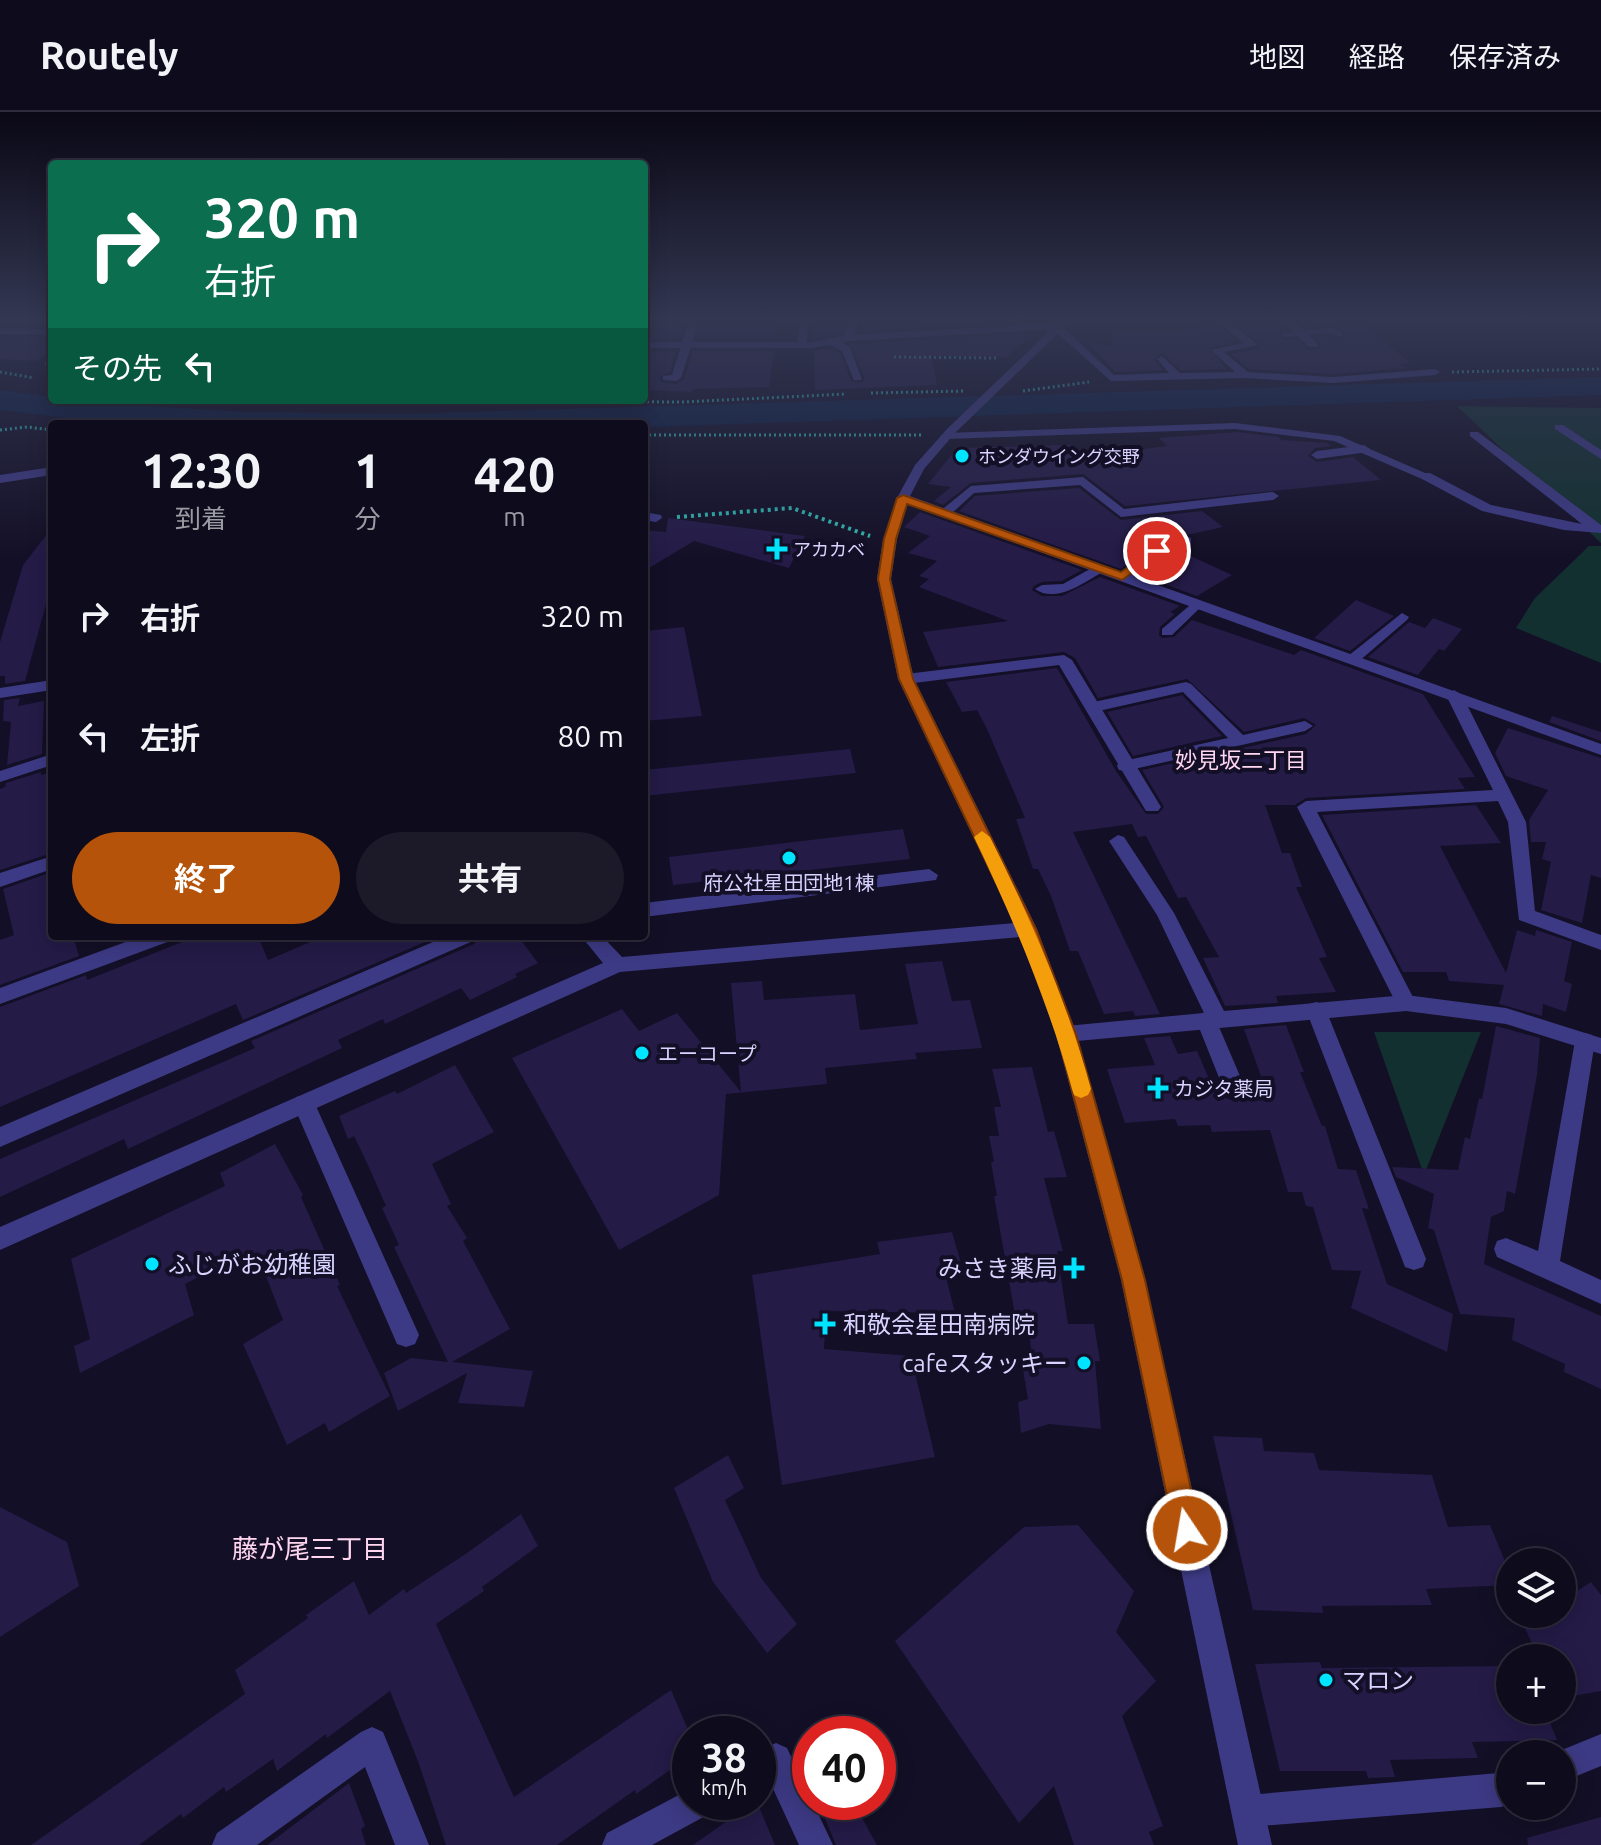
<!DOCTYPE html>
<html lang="ja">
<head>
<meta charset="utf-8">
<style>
  body { margin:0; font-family:Ubuntu,"Noto Sans JP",sans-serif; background:#1c1929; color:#f1f3f6; height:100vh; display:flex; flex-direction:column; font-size:30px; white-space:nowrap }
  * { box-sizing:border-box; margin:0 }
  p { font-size:26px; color:#9b9ba3 }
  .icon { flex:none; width:44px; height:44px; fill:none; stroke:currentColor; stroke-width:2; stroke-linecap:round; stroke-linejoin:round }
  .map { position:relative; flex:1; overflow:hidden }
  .panel { position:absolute; left:48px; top:308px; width:600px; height:520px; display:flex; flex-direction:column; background:#0e0b1c; border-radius:8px; box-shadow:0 4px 20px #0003,0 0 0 2px #2e2b3b }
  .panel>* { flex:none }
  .top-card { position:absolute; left:48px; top:48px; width:600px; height:244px; border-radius:8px; box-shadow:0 4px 20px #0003,0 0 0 2px #2e2b3b; background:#0b6e4f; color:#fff; overflow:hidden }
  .fabs { position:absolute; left:1496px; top:1436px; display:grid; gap:16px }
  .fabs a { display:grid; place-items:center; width:80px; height:80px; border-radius:50%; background:#0e0b1c; box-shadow:0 4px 20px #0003,0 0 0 2px #2e2b3b; font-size:40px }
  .speed { position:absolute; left:672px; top:1604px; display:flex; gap:16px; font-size:40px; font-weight:700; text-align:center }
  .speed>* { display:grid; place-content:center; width:104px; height:104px; border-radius:50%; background:#0e0b1c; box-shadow:0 4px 20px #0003,0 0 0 2px #2e2b3b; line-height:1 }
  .speed small { font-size:20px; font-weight:400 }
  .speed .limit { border:12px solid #d22; background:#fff; color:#111 }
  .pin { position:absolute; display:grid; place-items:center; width:68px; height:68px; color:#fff; margin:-34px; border:4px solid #fff; border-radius:50%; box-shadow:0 2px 8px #0007 }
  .me { position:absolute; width:88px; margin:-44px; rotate:348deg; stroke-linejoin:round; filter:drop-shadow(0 0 6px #0008) }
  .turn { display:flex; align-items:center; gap:28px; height:168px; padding:0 24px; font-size:36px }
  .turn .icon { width:104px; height:104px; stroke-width:2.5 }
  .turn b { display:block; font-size:56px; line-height:68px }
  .then { display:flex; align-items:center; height:76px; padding:0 24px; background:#0003; gap:16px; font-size:30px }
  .eta { display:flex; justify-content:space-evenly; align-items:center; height:136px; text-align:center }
  .eta b { font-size:48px; font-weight:700; line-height:56px }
  .action { display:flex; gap:16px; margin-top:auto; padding:16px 24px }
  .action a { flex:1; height:92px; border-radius:48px; background:#b45309; color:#fff; font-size:32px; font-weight:700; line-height:92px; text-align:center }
  .action a+a { background:#1c1929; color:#f1f3f6 }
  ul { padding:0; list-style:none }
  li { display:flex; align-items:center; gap:24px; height:120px; padding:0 24px }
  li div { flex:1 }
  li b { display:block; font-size:30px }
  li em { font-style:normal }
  header { display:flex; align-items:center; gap:48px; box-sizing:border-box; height:112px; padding:0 40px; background:#0e0b1c; border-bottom:2px solid #2e2b3b }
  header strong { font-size:38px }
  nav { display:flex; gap:44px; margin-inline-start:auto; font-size:28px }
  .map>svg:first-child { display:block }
  .green { fill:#12302f }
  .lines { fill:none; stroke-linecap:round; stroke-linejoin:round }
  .river { fill:#0a1f44; fill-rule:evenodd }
  .building { fill:#241b47 }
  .path-far1 { stroke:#2fb8b0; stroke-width:3; stroke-dasharray:2 3; stroke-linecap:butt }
  .path { stroke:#2fb8b0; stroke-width:4; stroke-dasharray:3 4; stroke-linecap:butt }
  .service { fill:#3d3a85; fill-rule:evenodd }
  .minor { fill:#3d3a85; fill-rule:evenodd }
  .tertiary { fill:#3d3a85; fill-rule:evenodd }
  .route { fill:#b45309; stroke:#753606; stroke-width:2 }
  .slow { fill:#f59e0b }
  .poi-dot { fill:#00e5ff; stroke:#130f26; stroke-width:3 }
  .labels { text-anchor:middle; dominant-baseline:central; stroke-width:8; stroke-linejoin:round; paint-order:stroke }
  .far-poi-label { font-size:18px; fill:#d9d4ff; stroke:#130f26; text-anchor:start }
  .poi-label { font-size:20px; fill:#d9d4ff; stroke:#130f26; text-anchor:start }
  .neighbourhood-label { font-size:22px; fill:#ffd6f0; stroke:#130f26 }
  .near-poi-label { font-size:24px; fill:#d9d4ff; stroke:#130f26; text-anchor:start }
  .near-neighbourhood-label { font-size:26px; fill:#ffd6f0; stroke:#130f26 }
</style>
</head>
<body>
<header>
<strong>Routely</strong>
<nav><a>地図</a><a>経路</a><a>保存済み</a></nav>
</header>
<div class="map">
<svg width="1601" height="1733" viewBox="0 0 1601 1733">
  <rect width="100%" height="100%" fill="#130f26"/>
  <path class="green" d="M1457,294L1601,296V431Z
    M1589,434H1601V551L1516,516L1535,486Z
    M1374,920H1481L1424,1063Z"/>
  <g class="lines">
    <path class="river" d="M1601,265V283L644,315V312H119L0,298V278L52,285V288L243,300L407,302Z"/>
  </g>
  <path class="building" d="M17,206H52V214L9,213Z
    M662,206H780L776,227H696L701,211L695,206L685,211L680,227H652Z
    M813,206H847L842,221L813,227Z
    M863,206H995L998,211L858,219Z
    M1183,206H1210L1237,229L1209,236L1227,257L1181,258L1162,241L1154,247L1163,258L1115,260L1088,230L1114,235L1107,219H1198Z
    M1229,206H1276L1287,218L1278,220V225L1285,228L1296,227L1309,238L1319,237L1320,231L1315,225L1329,224L1341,228L1345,221L1331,212L1305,216L1295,206H1356L1410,251L1400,252L1405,256L1333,262L1249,257L1231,242L1259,236L1261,233Z
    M1034,221L1006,245L931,244L937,273L815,278L814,239L829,236L840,241L851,269L862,271L865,267L850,232Z
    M0,225L52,226V237L38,249L0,247Z
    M646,239H676L670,260L660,264L661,270L676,272L684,267L693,239H774L769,275L693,277L692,280L644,278Z
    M1238,320L1278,325L1281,328L1327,331L1331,334L1315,336L1308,344L1317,350L1353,345L1381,368L1125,394L1083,362L971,371L943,393L934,389L951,375L928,372L957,336L1071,333L1077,346L1167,334L1159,326Z
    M1079,376L1121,408L1202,399L1223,415L1159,429L1121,457L959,399L975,384Z
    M920,400L1082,458L1062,469L1042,470L1034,474L1032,478L1042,484H1062L1100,465L1180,494L1170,500L1175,502L1160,515L1159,523L1162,526L1174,525L1192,508L1294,543L1301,538L1423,582L1475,665L1458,666L1465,677L1306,686L1295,693H1265L1282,741H1290L1302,775H1296L1327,845L1319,846L1336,880L1276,884L1278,891L1225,894L1203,846L1219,845L1186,785L1178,786L1146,724L1138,725L1132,712L1073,720L1160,902L1135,904L1133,899L1104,902L1078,839H1070L1051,784L1038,757H1033L1016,707L1025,706L987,617L977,598L962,600L946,570L1057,556L1116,659L1146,702H1158L1164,695L1142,658L1306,622L1316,613L1304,606L1244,620L1187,567L1098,586L1075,546L1064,540L938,555L923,520L1008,509L919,475L929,467L919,464L937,449L908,441L930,424L904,415Z
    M668,406L805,424L789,456L694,429L644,459V418L666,420Z
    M52,416V470L25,569L5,572V564H0V530L23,453Z
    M1180,439L1232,463L1197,484L1139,463L1163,445Z
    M1356,488L1394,504L1350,539L1314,526Z
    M1433,506L1462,517L1444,539L1439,537L1418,563L1368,545L1409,510L1425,516Z
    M684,515L702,604L644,609V519Z
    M1182,583L1222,624L1133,644L1107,600Z
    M20,586L18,594L44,589L42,642L7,653L11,610L3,609L4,588Z
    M1552,604L1601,620V629L1549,610Z
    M1508,616L1601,646V766L1591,763L1582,811L1541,798L1551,750L1542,747L1546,730H1531L1529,708L1548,678L1506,664L1495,641Z
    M850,637L856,661L644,684V658Z
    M41,660V663L52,660V741L0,758V677L5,675L6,671Z
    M1476,693L1501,731L1440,734L1506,861L1517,818L1535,824L1536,818L1572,830L1564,869L1572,872L1566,900L1543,892L1542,904L1499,892L1504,873L1449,869L1446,860H1403L1322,703Z
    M903,717L910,747L673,773L669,745Z
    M52,760V824H73L79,844L0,873V828L14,823L3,777Z
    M197,824H258L268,848L324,824H439L243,908L236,892L0,995V895L86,863L87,868Z
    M479,824H518L538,851L515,862L517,865L470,888L461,876L385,912L383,907L338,928L342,936L128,1037L124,1027L0,1085V1047L255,936L251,929L474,832Z
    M942,849L952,889L970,888L982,936L915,941L917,947L825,956L827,972L726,982L719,1083L619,1138L512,946L622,897L639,919L677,901L741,980L731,871L762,869L764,888L855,882L860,918L918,912L905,852Z
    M1286,913L1304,960H1300L1322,1014H1325L1338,1057L1356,1058L1369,1097L1362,1096L1387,1172L1453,1202L1447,1240L1351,1196L1361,1159L1332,1158L1313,1095L1306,1094L1302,1080H1288L1270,1018L1212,1020L1210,1013L1178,1014L1175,1007L1125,1011L1107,957L1155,953L1144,926L1170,924L1178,942L1197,939L1210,969H1217L1224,985L1236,990L1244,987L1249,979L1245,968L1262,967L1244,917Z
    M1496,914L1540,926L1537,963L1515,1082L1507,1079L1504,1099L1491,1105L1484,1152L1601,1204V1277L1564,1260L1565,1252L1512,1228L1515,1206L1460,1202L1434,1118L1428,1116L1434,1082L1396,1065L1392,1055L1458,1058L1465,1025L1470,1027L1479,986L1482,987Z
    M455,953L494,1020L432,1052L451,1092L447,1094L467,1126L463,1129L510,1217L452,1250L533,1259L524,1295L458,1291L467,1261L398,1299L384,1261L411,1246L448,1250L394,1135L399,1133L382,1096L386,1094L367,1051L354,1024L348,1027L339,1004L395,979L397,982Z
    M1032,955L1048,1020L1054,1019L1067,1065L1044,1066L1063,1139H1057L1068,1212H1094L1100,1249H1095L1101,1317L1049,1312L1021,1321L1018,1290L1028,1287L1022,1252L1033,1253L1027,1203H1015L994,1084H997L991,1050H994L989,1024H999L994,995H1001L992,957Z
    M275,1032L303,1083L301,1085L340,1173L337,1174L390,1284L329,1320L325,1311L287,1333L243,1232L283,1208L259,1146L256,1147L252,1138L185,1172L194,1203L80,1261L74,1234L90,1227L71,1147L225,1074L220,1061Z
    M952,1120L961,1151L943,1153L955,1201L826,1199L824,1237L911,1244L935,1345L782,1373L752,1163L880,1142L877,1130Z
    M1213,1324L1262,1326L1264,1339L1314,1341L1319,1358L1432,1363L1448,1415L1490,1413L1510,1461V1473L1426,1477L1432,1493L1322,1494L1323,1501L1253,1498Z
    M728,1343L744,1376L725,1388L761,1466L797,1512L767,1541L713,1470L674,1376Z
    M0,1395L67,1430L79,1474L0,1525Z
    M521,1402L538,1434L482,1475L484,1479L436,1512L514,1685L671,1578L690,1622V1644L636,1682L635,1678L557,1733H446L419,1652L390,1579L327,1626L326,1622L277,1659L273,1647L226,1680L224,1675L183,1706L181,1702L139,1733H31L245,1582L235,1558L308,1506L306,1503L354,1469L369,1503L404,1477L406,1481L467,1441Z
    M1078,1413L1134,1479L1116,1520L1156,1569L1122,1604L1163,1714L1149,1720L1154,1733H1074L1054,1674L1019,1711L895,1529L1024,1415Z
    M1591,1470L1601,1483V1579L1562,1586V1546H1539L1518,1502H1562V1489Z
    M1320,1550L1322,1556L1510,1554V1598H1545L1557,1628L1472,1630L1478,1646L1390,1648L1395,1665L1368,1666L1366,1659H1280L1255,1552Z
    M349,1671L365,1714L361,1717L366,1733H267Z
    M754,1690H757L775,1733H693Z
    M818,1690H853L877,1733H836Z
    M1601,1705V1733H1528L1527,1726Z"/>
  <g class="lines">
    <path class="path-far1" d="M894,245L996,246
      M0,260L34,266
      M1452,260L1601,257
      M1023,279L1089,270
      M871,281L965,279
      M267,288L684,290L845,282
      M0,318L27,315L52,318
      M644,323H921"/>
    <path class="path" d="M677,405L792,396L870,424"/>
    <path class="service" d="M809,206L806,233L797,235L800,207Z
      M850,206H860L853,226L848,229L843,226Z
      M693,209L698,212L681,266L676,269L663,268V264L672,263L688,212Z
      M1331,215L1342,221V225L1329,221L1285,225L1280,222Z
      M827,227H835L850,235L862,268H854L842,239L827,231Z
      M52,247V255L45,254V250Z
      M1555,313H1563L1601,338V347L1555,317Z
      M1470,320H1478L1601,413V421L1564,418L1482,399L1422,367V361H1430L1491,393L1582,412L1470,324Z
      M1364,333L1370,337L1368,340L1317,347L1311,343L1317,339Z
      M1083,365L1124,397L1273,380L1279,384L1273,388L1121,405L1080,373L974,381L950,403L939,400L971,374Z
      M1186,425L1191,426V432L1162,442L1127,468L1115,465L1152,436Z
      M1099,452L1106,456L1104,459C1085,470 1056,492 1035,477L1042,473L1063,472Z
      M1196,488L1203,492L1201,495L1172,523H1162V517Z
      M1402,501L1409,505L1407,508L1358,550H1348V544Z
      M1186,570L1191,572L1243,623L1305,609L1313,614L1305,619L1125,659L1119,658L1117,654L1119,650L1228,626L1183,580L1094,600L1086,595L1094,590Z
      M1454,578L1462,583L1526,710L1535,799L1601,823V838L1519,808L1508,710L1498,689L1317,700L1416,891L1413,897H1399L1297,695L1306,689L1493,678L1446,583Z
      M929,757L938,763L936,768L644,805V791Z
      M1316,890L1323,892L1326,898L1426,1147L1423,1155L1414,1158L1405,1155L1402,1147L1306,898L1309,892Z
      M1206,900L1213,902L1216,908L1246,978L1243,984L1235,987L1227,984L1224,978L1196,908L1199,902Z
      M1585,921L1592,923L1595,929L1560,1149L1601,1168V1192L1497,1145L1494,1137L1497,1129L1506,1126L1538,1139L1575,929L1578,923Z
      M304,983L312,985L315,992L415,1214L419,1223L415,1232L406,1235L397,1232L293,992L296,985Z
      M372,1615L383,1620L429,1733H395L365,1655L257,1733H212L217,1721L361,1620Z
      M776,1631L787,1636L833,1733H799L769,1668L758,1673V1639Z
      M690,1677V1690H713L709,1702L652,1733H602L607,1721Z"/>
    <path class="minor" d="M1213,206H1224L1258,233L1224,240L1248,260L1333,265L1435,257L1440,260L1435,263L1333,271L1245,266L1111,269L1056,220L1040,218L848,229L812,236H644V230H812L848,223L1040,212L1063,215L1114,263L1169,261L1157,247L1162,244L1180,261L1235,260L1211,238L1244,231Z
      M1279,206H1290L1317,231V235H1309Z
      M0,216L52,217V223L0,222Z
      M1235,311L1340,324L1432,364L1422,367L1334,329L1235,317L946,327L940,324L946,321Z
      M52,355V363L0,371V363Z
      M899,383H907L1601,632V643L899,389Z
      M644,400L661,403L662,406L656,410L644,408Z
      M1064,543L1072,548L1161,695L1158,699H1146L1059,553L906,572L898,567L906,562Z
      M52,642V653L0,670V659Z
      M1118,723L1124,725L1174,801L1224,899L1406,883L1506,896L1601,926V942L1506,912L1406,899L1066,930L1059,928L1056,922L1059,916L1066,914L1204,901L1157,803L1109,729Z
      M52,744V757L0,775V761Z
      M142,824H173L170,829L0,892V876Z
      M447,824H476L473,829L0,1035V1015Z
      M1601,1622V1654L1562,1670V1642H1552Z
      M1510,1660V1692L1501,1695L1248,1715L1236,1711L1232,1699L1236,1687L1248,1683Z"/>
    <path class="tertiary" d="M1063,206H1074L955,321L924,357L909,386L897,427L891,467L914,567L1037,817L1076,922L1145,1168L1272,1733H1238L1121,1168L1056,922L1020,825L620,860L0,1138V1115L603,851L581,824H602L622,845L1015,811L898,567L877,467L883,427L897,386L915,353L947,317Z
      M52,568V578L0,586V576Z"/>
  </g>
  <linearGradient id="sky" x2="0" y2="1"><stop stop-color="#0a0815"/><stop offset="0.46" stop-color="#333752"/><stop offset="1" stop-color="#333752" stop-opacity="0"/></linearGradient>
  <rect width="1601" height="449" fill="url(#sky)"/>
  <path class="route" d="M903,383L1121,460L1152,437L1163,439L1122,468L907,392L896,427L890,467L913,567L1036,817L1076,922L1145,1168L1200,1418L1196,1427L1187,1431L1178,1427L1174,1418L1122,1168L1057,922L1018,817L899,567L878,467L884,427L897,386Z"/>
  <path class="slow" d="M982,719L990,725C1031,807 1067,889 1091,977L1088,983L1081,986L1074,983L1072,977C1048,889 1013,807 974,725Z"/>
  <g class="poi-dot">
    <circle cx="962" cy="344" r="8"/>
    <path d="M773 425h8v8h8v8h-8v8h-8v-8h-8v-8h8z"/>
    <circle cx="789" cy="746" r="8"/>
    <circle cx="642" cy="941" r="8"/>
    <path d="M1154 964h8v8h8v8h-8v8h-8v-8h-8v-8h8z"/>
    <circle cx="152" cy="1152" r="8"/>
    <path d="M1070 1144h8v8h8v8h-8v8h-8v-8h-8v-8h8z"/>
    <path d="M821 1200h8v8h8v8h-8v8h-8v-8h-8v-8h8z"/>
    <circle cx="1084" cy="1251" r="8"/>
    <circle cx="1326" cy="1568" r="8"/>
  </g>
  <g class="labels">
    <g class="far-poi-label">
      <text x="978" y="344">ホンダウイング交野</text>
      <text x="793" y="437">アカカベ</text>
    </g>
    <g class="poi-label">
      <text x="789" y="770" text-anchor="middle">府公社星田団地1棟</text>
      <text x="658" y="941">エーコープ</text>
      <text x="1174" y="976">カジタ薬局</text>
    </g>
    <g class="neighbourhood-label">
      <text x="1241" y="647">妙見坂二丁目</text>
    </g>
    <g class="near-poi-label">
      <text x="168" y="1152">ふじがお幼稚園</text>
      <text x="1058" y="1156" text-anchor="end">みさき薬局</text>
      <text x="843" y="1212">和敬会星田南病院</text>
      <text x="1068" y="1251" text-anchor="end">cafeスタッキー</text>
      <text x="1342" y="1568">マロン</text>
    </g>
    <g class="near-neighbourhood-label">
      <text x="310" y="1436">藤が尾三丁目</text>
    </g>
  </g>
</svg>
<div class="fabs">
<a><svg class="icon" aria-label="layers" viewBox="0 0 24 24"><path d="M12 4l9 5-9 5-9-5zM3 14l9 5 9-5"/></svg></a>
<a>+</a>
<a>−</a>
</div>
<div class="speed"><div>38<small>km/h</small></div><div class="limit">40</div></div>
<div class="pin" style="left:1157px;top:439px;background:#d93025"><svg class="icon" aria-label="arrive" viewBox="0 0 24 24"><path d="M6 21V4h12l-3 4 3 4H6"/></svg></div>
<svg class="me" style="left:1187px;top:1418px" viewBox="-20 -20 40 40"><circle r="17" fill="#b45309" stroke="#fff" stroke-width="3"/><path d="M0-11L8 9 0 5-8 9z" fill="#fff"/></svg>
<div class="top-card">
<div class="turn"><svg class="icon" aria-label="right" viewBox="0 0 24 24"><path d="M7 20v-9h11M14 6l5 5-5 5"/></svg><div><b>320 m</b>右折</div></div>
<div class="then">その先<svg class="icon" aria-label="left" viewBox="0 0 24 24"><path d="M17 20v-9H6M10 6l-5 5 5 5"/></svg></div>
</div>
<section class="panel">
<div class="eta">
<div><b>12:30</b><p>到着</p></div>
<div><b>1</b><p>分</p></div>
<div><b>420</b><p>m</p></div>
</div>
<ul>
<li><svg class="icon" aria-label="right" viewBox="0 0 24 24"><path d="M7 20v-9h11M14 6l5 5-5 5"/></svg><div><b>右折</b></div><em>320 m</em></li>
<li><svg class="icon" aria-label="left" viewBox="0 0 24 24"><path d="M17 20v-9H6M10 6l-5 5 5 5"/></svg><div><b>左折</b></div><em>80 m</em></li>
</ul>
<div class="action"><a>終了</a><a>共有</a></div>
</section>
</div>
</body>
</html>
